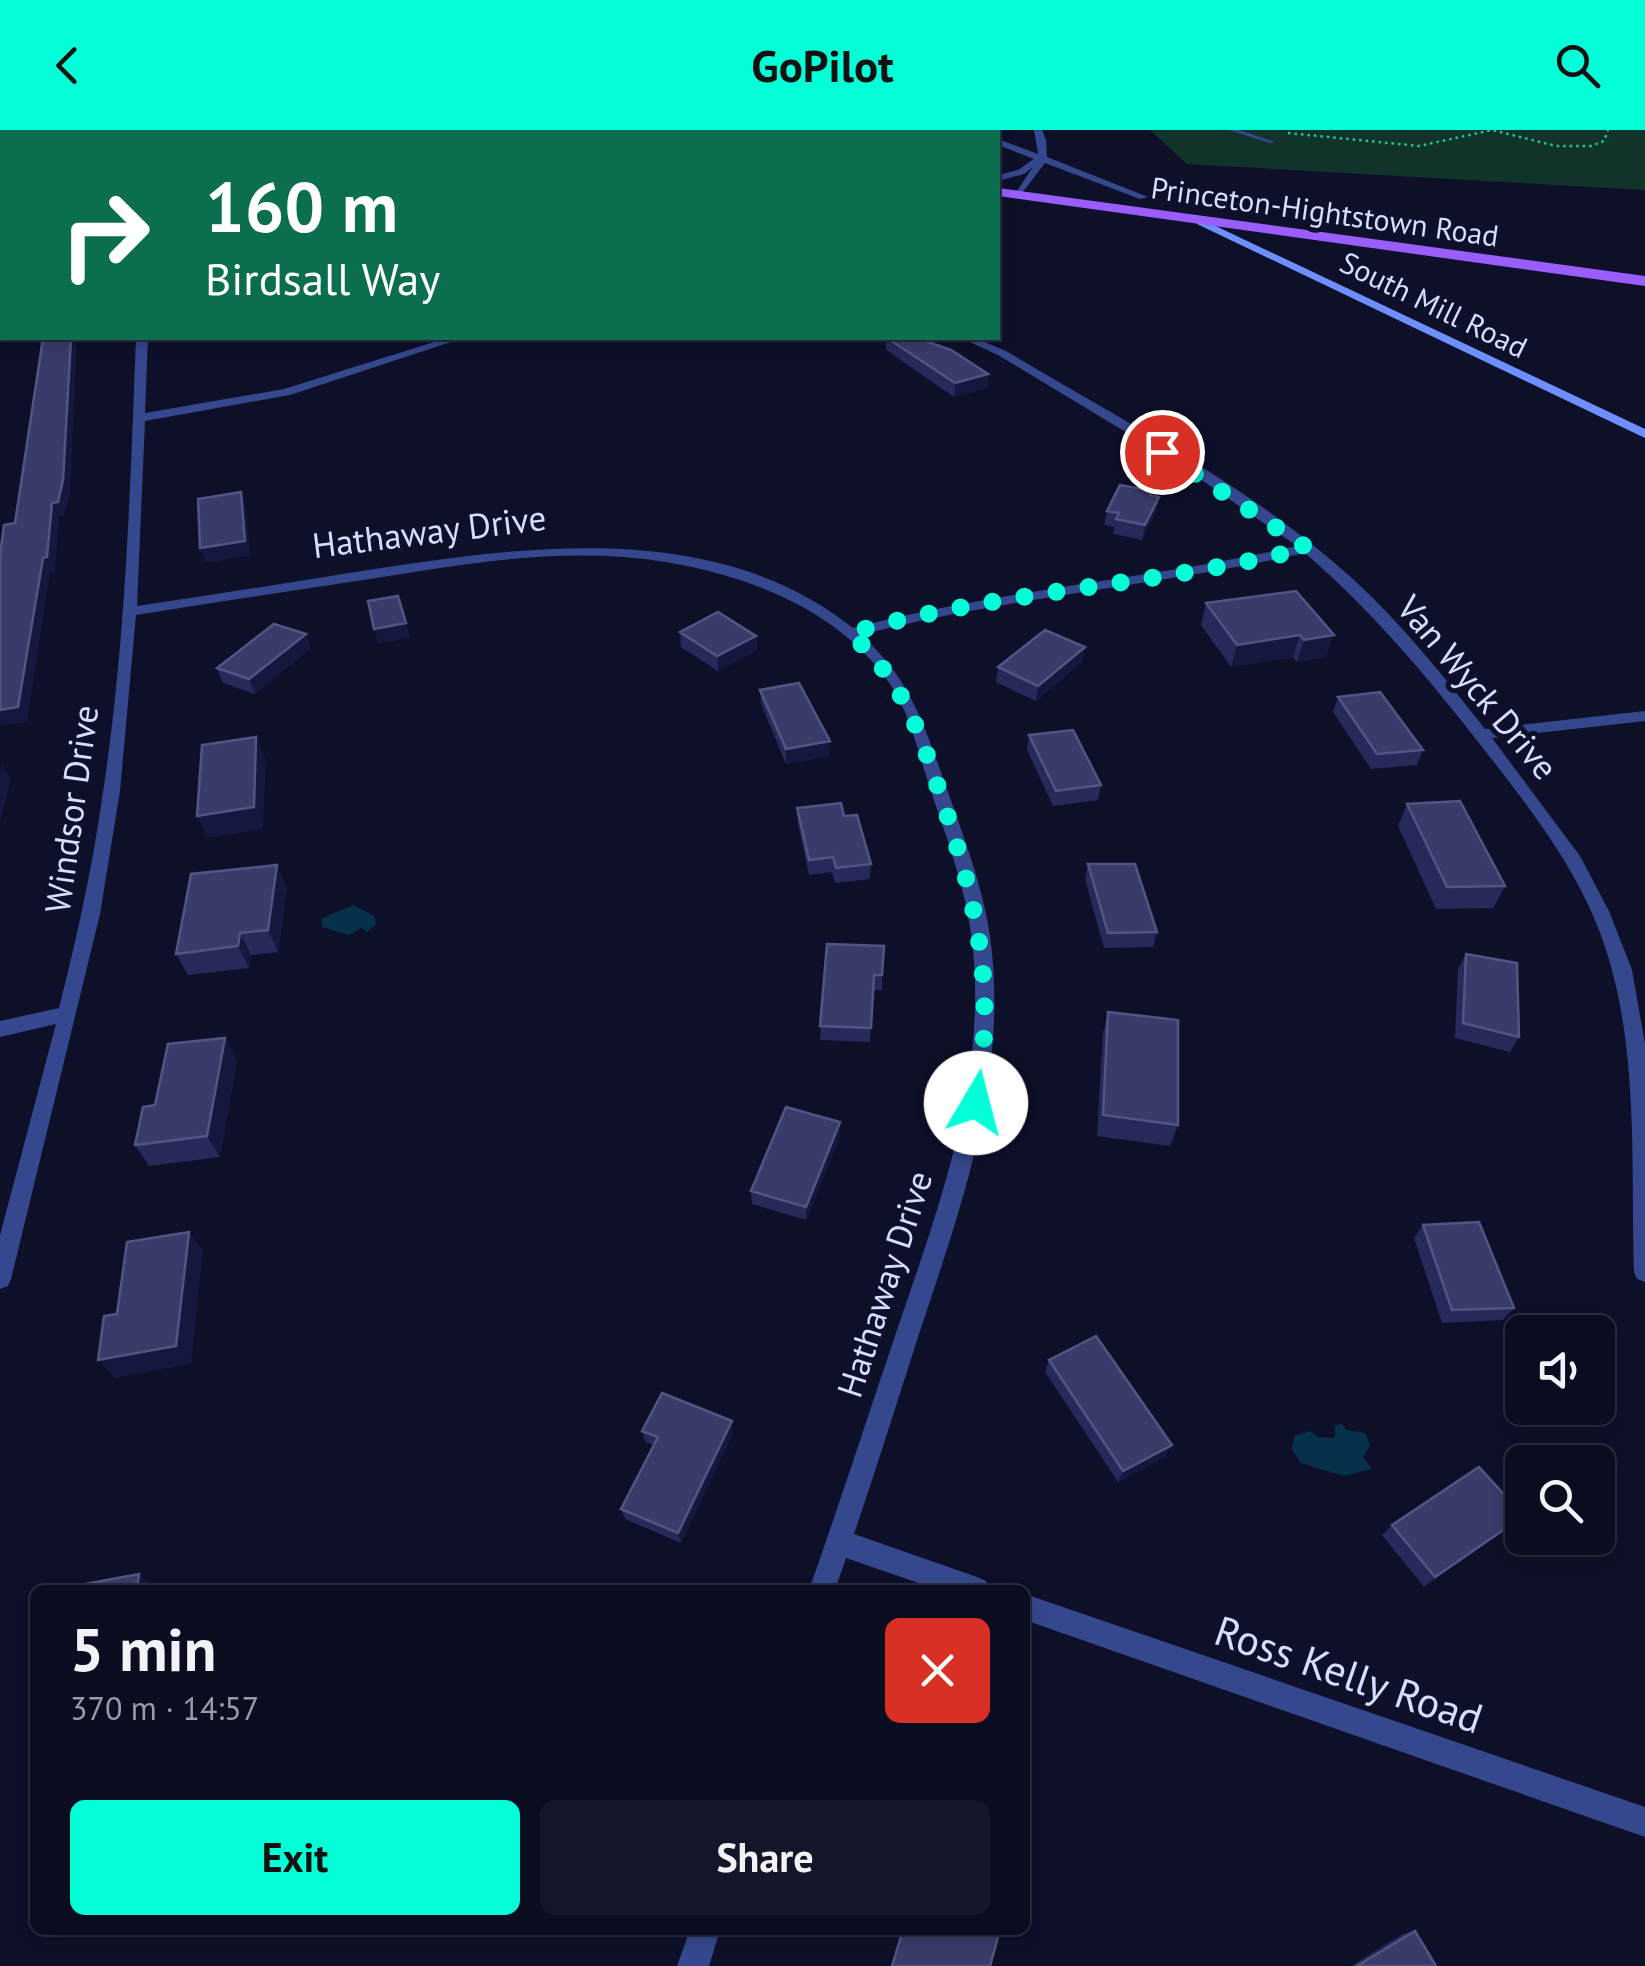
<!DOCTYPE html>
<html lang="en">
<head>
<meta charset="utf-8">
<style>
  body { margin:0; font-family:"PT Sans",sans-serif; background:#131529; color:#f1f3f6; height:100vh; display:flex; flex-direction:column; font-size:38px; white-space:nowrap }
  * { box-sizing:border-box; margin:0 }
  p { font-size:32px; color:#999ba5 }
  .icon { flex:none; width:55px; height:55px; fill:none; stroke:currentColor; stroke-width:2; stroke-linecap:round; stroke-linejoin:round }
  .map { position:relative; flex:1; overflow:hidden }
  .side { position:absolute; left:30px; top:1455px; width:1000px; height:350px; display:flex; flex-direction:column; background:#0a0c20; border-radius:15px; box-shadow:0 5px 15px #0003,0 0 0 2px #2a2c3e }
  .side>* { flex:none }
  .top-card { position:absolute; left:0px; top:0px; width:1000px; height:210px; box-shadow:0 5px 15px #0003,0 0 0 2px #2a2c3e; background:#0b6e4f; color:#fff; overflow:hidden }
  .controls { position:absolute; left:1505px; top:1185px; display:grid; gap:20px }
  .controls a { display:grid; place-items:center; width:110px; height:110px; border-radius:15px; background:#0a0c20; box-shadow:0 5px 15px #0003,0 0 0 2px #2a2c3e; font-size:50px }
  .pin { position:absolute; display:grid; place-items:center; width:85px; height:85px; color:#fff; margin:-42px; border:5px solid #fff; border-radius:50%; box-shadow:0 2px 10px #0007 }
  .me { position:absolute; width:110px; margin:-55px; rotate:8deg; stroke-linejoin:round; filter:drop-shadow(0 0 8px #0008) }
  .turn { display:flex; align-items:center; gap:35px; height:210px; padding:0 40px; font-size:45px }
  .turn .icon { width:130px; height:130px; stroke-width:2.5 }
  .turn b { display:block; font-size:70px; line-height:85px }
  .round { display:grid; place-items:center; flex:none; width:105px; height:105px; border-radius:15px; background:#131529 }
  .headline { display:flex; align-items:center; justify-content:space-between; height:170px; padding:0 40px }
  h1 { font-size:60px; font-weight:700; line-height:75px }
  .primary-button { display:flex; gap:20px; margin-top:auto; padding:20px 40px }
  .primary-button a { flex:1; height:115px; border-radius:15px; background:#03ffd8; color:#111; font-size:40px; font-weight:700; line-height:115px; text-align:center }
  .primary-button a+a { background:#131529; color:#f1f3f6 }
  header { display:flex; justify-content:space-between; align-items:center; height:130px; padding:0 40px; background:#03ffd8; color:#111; font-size:45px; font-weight:700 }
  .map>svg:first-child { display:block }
  .green { fill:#11342a }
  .water { fill:#06314b }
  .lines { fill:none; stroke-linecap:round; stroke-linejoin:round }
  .path { stroke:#26c492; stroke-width:2.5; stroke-dasharray:2.5 4; stroke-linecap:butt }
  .service { fill:#35488d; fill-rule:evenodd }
  .minor { fill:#35488d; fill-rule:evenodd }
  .secondary { fill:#6e8fff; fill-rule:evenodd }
  .primary { fill:#9a5eff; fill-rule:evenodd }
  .wall { fill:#262959 }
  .shaded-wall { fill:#15173e }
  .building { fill:#393c6a; stroke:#525582; stroke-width:2.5 }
  .route { stroke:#03ffd8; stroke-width:18; stroke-dasharray:0 32.4 }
  .labels { text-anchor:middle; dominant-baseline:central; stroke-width:10; stroke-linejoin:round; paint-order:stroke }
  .far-street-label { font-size:30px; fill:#d7ddff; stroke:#0e102a }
  .street-label { font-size:35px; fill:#d7ddff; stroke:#0e102a }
  .near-street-label { font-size:42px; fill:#d7ddff; stroke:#0e102a }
</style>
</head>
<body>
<header><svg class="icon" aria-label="back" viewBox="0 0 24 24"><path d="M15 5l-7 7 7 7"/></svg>GoPilot<svg class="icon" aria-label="search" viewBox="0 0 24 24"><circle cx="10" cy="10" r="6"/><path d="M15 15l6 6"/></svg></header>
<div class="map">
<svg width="1645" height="1836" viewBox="0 0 1645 1836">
  <rect width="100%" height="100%" fill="#0e102a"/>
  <path class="green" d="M1150,0H1645V60L1187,34Z"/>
  <path class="water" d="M353,775L374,786L376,794L367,802L362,798L349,805L322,797L321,789Z
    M1342,1294L1346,1300L1365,1303L1370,1316L1363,1327L1372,1339L1344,1346L1301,1333L1292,1319L1294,1306L1311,1301L1317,1307L1335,1308V1295Z"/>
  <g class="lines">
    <path class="path" d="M1288,3L1419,16L1492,0L1556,16H1591L1604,11L1608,0"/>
    <path class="service" d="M1229,0H1239L1275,12L1270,13Z"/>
    <path class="minor" d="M1034,0H1042L1046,10L1047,27L1148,67L1140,69L1045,33L1019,67H1013L1033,37L1024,44L998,51V45L1018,40L1034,29L998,15V9L1038,24Z
      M136,208H148L145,283L284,259L447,208H463L290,265L145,291L137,476C210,465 282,454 355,442C517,417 713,386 853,498C999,460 1150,449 1297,416L1177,333L998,225L961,208H975L1006,221C1125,292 1251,356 1354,450C1403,495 1444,547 1485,599L1645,581V591L1492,608L1580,726L1609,781L1632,840L1645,914V1152L1637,1149L1634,1142C1631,1043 1638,937 1612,840C1590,753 1533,682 1479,613C1425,544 1371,480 1305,423C1158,456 1007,467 861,505C913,551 925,599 948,662C966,714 987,767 992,823C1005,955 961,1078 920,1201C898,1269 877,1337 854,1404L977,1447L986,1451L990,1460H939L846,1428L835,1460H809C839,1375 867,1289 896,1203C938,1079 986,954 973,820C968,762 946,707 928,652C917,619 910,583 890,554C840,481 750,446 666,432C566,416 468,433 370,449C292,461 214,472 136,485L120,661L100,784L11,1149L8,1156L0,1159V1105L56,894L0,907V891L59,878C77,807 93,735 103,662C126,511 130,361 136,208Z
      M1025,1464L1645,1677V1707L1025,1490Z
      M690,1800H720L709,1836H677Z"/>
    <path class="secondary" d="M1197,90H1203L1645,299V308L1197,94Z"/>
    <path class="primary" d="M594,0H621L622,2H595Z
      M998,58L1645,146V156L998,66Z"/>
  </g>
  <path class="wall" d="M886,208L988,244L987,258L954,267L886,220Z
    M1107,381H1156L1142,410L1113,404L1114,397L1104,395Z
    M1296,461L1326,527L1297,532L1293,527L1231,537L1201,495L1206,473Z
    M680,502L756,506L757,520L718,541L681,517Z
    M1085,517L1082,532L1036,571L996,552L998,537Z
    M311,518L255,564L223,553L217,538Z
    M760,560L829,626L786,634L761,574Z
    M1338,567L1423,620L1417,635L1371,639L1333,582Z
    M1029,605L1101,655L1098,670L1053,676L1027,620Z
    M1407,674L1505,756L1493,778L1436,779L1398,696Z
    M797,678L844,686L871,734L870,749L835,753L832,742L809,745L798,693Z
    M1088,734L1157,802L1153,817L1104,818L1085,749Z
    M287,757L278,822L251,825L249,838L188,845L176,824Z
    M827,814L882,845V860H873L870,912L820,910Z
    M1466,824L1519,907L1510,922L1455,908L1458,839Z
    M1108,882L1178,995L1170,1016L1097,1006L1103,903Z
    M225,908L237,930L220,1027L149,1036L135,1015L155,975Z
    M840,992V1006L806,1090L752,1074L751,1061Z
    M1423,1095L1514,1178L1503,1190L1442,1193L1414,1108Z
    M1049,1230L1166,1326L1118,1352L1045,1242Z
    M642,1301L733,1303L681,1413L625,1389L621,1379L654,1315L645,1312Z
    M1522,1388L1424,1457L1382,1405L1392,1395Z
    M1415,1801L1436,1836H1351L1403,1804Z"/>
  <path class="shaded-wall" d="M71,208H77L70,364L64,386L59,387L55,442H50L27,592L0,596V580L43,428L52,373Z
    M988,244L987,258L954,267L955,253Z
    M241,362L246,377L250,426L206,433L200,418Z
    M1159,367L1156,381L1142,410L1145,395Z
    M406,493L410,508L378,514L374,499Z
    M306,504L311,518L255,564L249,549Z
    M1300,505L1293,527L1231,537L1237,515Z
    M1334,505L1326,527L1297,532L1304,510Z
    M756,506L757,520L718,541L717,526Z
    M1085,517L1082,532L1036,571L1038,556Z
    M256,607L266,629L263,699L207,708L197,686Z
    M830,611L829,626L786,634V619Z
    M2,634L11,649L0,693V641Z
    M277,735L287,757L278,822L268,800Z
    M240,803L251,825L249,838L238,816Z
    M225,908L237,930L220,1027L207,1006Z
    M840,992V1006L806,1090V1077Z
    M189,1102L203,1121L191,1234L115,1248L98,1230Z
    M732,1291L733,1303L681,1413L678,1403Z
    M1172,1315L1166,1326L1118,1352L1123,1341Z
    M1522,1387L1512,1396L1424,1457L1435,1447Z
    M139,1444L157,1458V1460H137Z"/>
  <path class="building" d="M163,0H412L415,2H158Z
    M43,208H71L63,350L58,372L52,373L47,427L43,428L18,577L0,580V426L4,395L15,393Z
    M887,208H917L951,220L988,244L955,253Z
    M1120,355L1152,361L1150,365L1159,367L1145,395L1116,389L1119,383L1107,381Z
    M241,362L245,411L200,418L198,369Z
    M1296,461L1334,505L1304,510L1300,505L1237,515L1206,473Z
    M398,466L406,493L374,499L368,471Z
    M718,482L756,506L717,526L680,502Z
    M274,494L306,504L249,549L217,538Z
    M1045,500L1085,517L1038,556L998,537Z
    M799,553L830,611L786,619L760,560Z
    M1380,562L1423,620L1377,624L1338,567Z
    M1073,600L1101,655L1056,661L1029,605Z
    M256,607L254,677L197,686L202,615Z
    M1460,671L1505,756L1447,757L1407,674Z
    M841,673L844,686L857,685L871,734L836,738L833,727L809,730L797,678Z
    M1088,734H1135L1157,802L1108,803Z
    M277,735L268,800L240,803L238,816L176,824L191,744Z
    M827,814L884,816L882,845H874L871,898L820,896Z
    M1466,824L1517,833L1519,907L1463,893Z
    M1108,882L1178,890V995L1103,985Z
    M225,908L207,1006L135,1015L143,977L155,975L168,914Z
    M786,977L840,992L806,1077L751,1061Z
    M1479,1092L1514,1178L1452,1180L1423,1095Z
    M189,1102L176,1216L98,1230L104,1186L117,1184L127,1112Z
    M1096,1206L1172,1315L1123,1341L1049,1230Z
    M662,1263L732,1291L678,1403L621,1379L658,1307L642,1301Z
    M1479,1337L1522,1384V1387L1435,1447L1392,1395Z
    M139,1444L137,1460H58V1459Z
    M903,1800H1000L990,1836H892Z
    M1415,1801L1436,1836H1357Z"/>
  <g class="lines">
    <path class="route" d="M976,973C997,860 977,773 941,666C918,598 905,554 850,503C1000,460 1156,456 1307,418L1162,322"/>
  </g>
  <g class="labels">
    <g class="far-street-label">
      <text transform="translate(1325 81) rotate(8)">Princeton-Hightstown Road</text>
      <text transform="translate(1434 174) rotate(26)">South Mill Road</text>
    </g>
    <g class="street-label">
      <text transform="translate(429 401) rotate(-7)">Hathaway Drive</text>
      <text transform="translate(1478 557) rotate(50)">Van Wyck Drive</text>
      <text transform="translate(71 679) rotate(-82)">Windsor Drive</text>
      <text transform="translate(884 1154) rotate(-72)">Hathaway Drive</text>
    </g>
    <g class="near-street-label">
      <text transform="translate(1349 1544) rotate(19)">Ross Kelly Road</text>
    </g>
  </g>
</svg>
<div class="controls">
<a><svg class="icon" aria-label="sound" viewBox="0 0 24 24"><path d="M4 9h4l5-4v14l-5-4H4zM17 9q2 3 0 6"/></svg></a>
<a><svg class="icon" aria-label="search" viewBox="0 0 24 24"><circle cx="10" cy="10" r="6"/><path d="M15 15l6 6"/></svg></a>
</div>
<div class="pin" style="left:1162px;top:322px;background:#d93025"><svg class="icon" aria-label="arrive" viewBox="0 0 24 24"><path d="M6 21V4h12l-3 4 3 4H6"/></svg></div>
<svg class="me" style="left:976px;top:973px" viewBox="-20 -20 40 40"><circle r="19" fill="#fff"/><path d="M0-13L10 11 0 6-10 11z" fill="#03ffd8"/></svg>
<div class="top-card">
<div class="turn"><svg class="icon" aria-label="right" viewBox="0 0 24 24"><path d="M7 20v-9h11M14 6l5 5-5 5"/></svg><div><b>160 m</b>Birdsall Way</div></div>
</div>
<section class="side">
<div class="headline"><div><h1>5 min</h1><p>370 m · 14:57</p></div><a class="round" style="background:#d93025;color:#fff"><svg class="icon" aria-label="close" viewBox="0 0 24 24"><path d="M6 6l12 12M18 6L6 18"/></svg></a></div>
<div class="primary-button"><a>Exit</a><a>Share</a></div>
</section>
</div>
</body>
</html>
